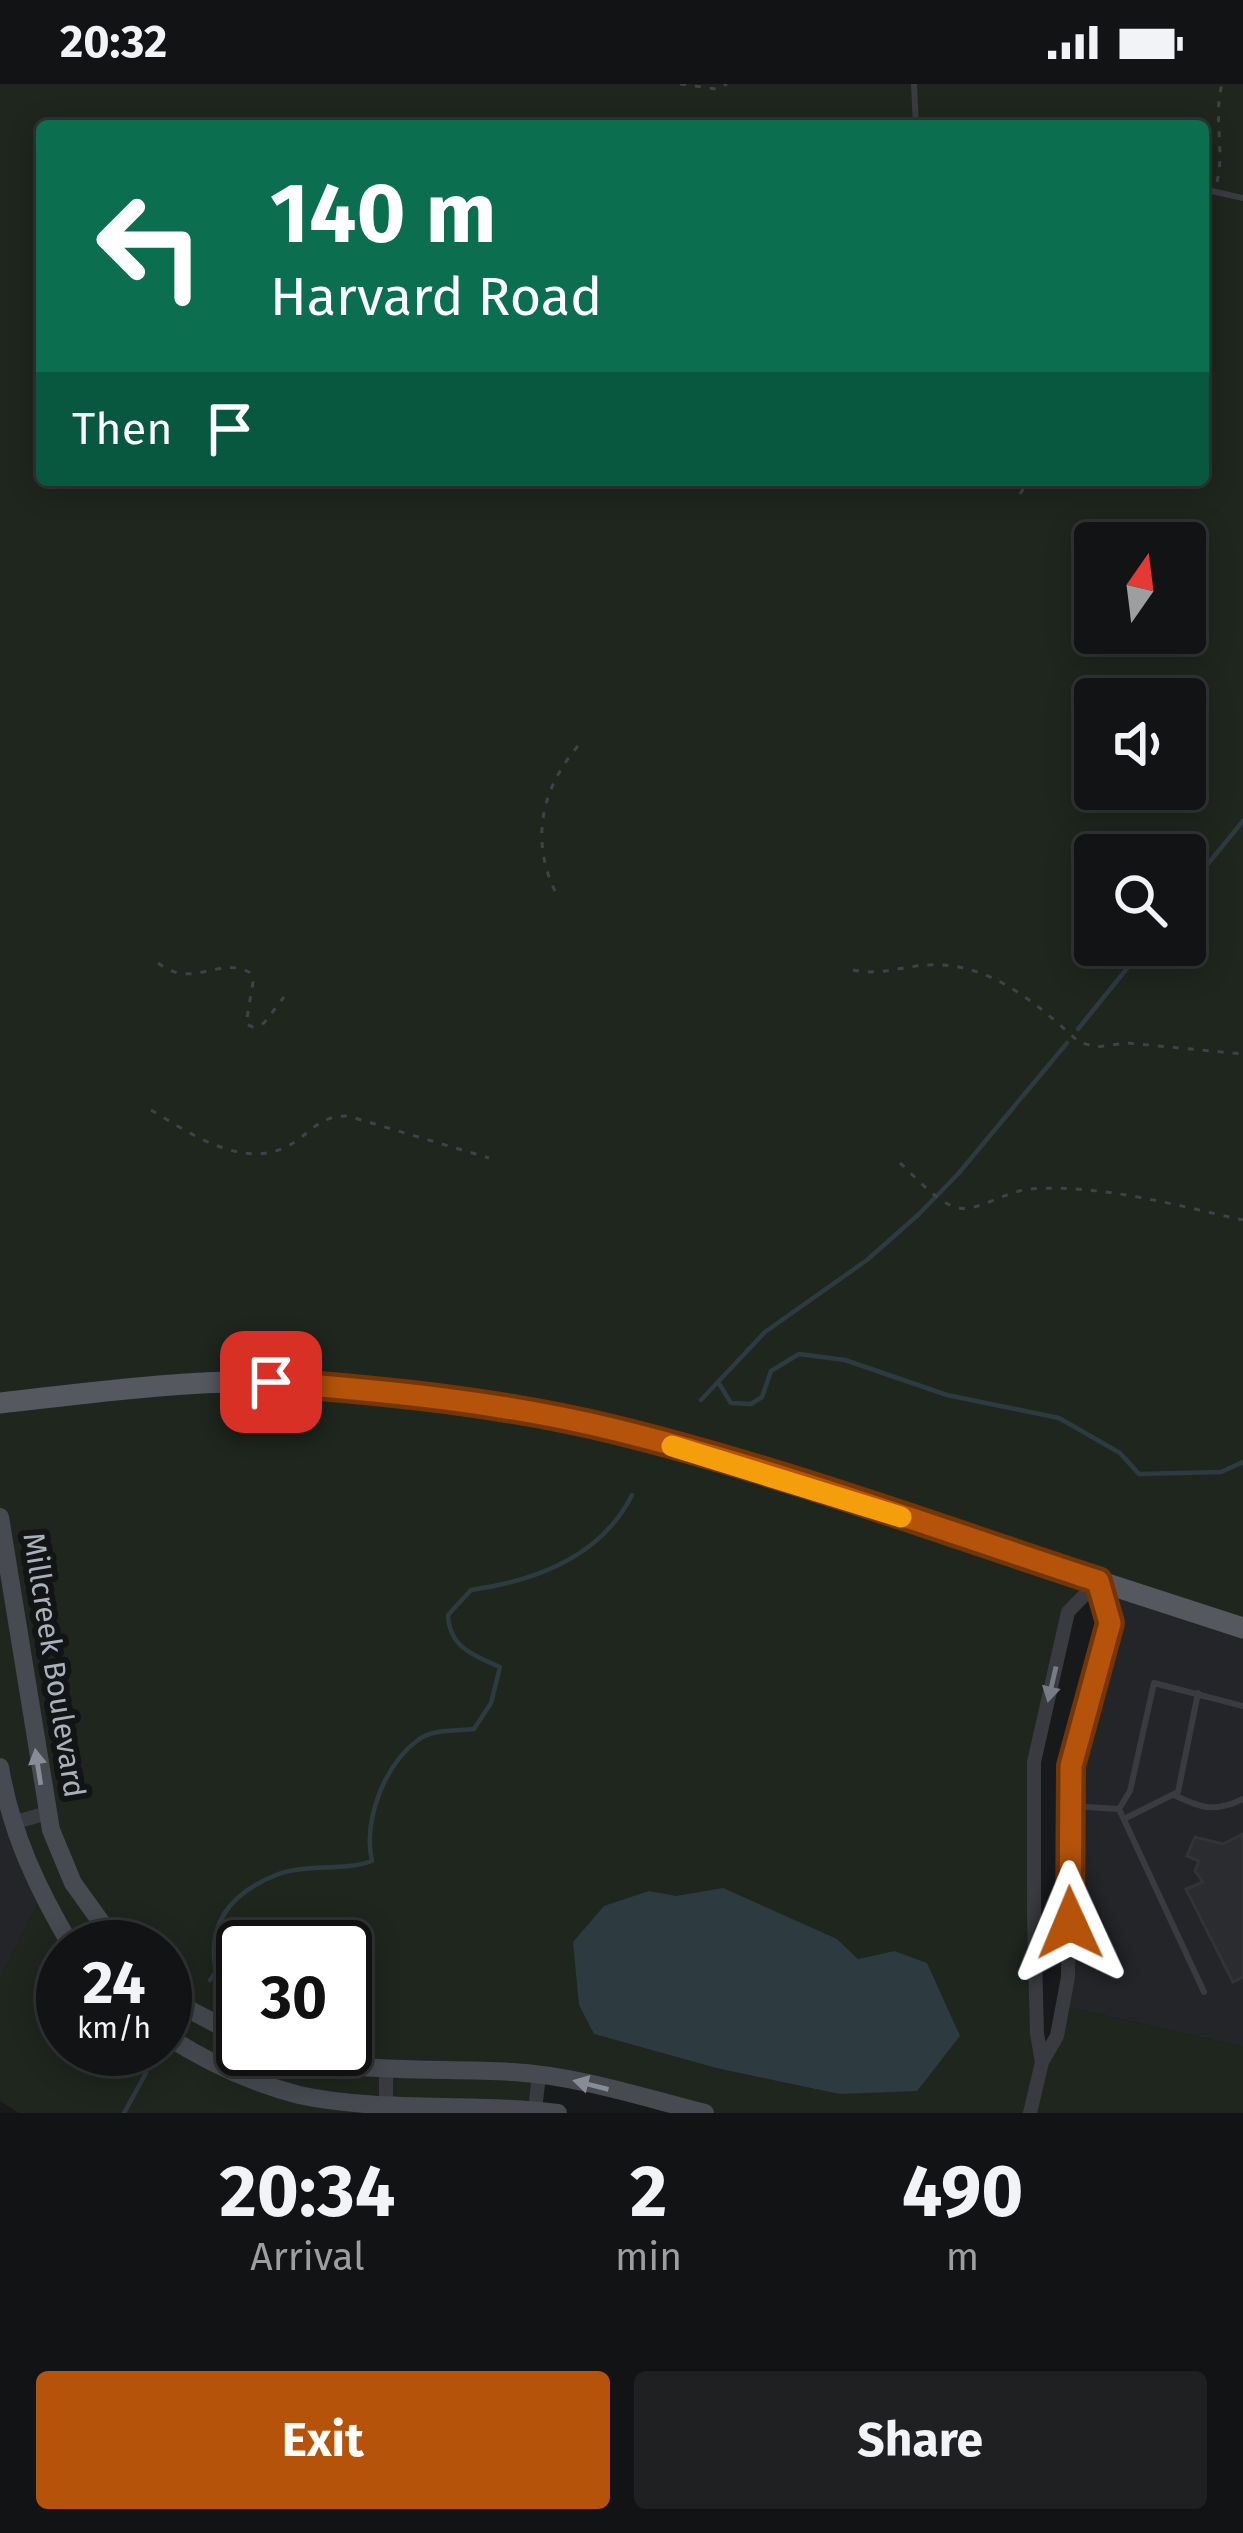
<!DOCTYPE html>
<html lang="en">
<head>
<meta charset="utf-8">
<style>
  body { margin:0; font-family:"Fira Sans",sans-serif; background:#1f2022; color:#f1f3f6; height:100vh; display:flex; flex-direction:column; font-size:45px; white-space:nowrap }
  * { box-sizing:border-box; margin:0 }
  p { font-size:39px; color:#9c9ea0 }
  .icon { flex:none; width:66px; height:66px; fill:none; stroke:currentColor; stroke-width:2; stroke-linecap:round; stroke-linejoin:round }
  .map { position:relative; height:2029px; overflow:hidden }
  .side { display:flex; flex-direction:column; background:#121314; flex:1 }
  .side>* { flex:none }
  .guide { position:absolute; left:36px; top:36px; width:1173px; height:366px; border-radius:12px; box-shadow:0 6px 30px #0003,0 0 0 3px #313234; background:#0b6e4f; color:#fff; overflow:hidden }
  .needle { width:78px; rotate:14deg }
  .buttons { position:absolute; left:1074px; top:438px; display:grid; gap:24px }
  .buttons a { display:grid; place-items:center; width:132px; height:132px; border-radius:12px; background:#121314; box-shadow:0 6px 30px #0003,0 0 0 3px #313234; font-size:60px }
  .speed { position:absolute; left:36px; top:1836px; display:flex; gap:24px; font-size:60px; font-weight:700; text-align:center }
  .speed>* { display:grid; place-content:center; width:156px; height:156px; border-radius:50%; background:#121314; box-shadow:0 6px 30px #0003,0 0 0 3px #313234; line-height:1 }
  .speed small { font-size:30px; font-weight:400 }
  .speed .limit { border:6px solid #111; border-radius:18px; background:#fff; color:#111 }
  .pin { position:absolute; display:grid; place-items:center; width:102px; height:102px; color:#fff; margin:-51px; border-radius:24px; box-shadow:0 6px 18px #0006 }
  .me { position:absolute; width:132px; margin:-66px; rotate:359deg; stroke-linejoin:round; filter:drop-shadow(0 0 9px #0008) }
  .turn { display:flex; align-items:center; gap:42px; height:252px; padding:0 36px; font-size:54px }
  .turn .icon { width:156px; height:156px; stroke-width:2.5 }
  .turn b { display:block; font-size:84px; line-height:102px }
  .then { display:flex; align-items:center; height:114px; padding:0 36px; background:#0003; gap:24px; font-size:45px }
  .eta { display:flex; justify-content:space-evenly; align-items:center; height:204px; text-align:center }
  .eta b { font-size:72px; font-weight:700; line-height:84px }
  .action { display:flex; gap:24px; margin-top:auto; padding:24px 36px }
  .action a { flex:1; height:138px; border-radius:12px; background:#b45309; color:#fff; font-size:48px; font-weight:700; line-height:138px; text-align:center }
  .action a+a { background:#1f2022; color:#f1f3f6 }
  .status { display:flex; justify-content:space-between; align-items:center; height:84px; padding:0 60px; background:#121314; direction:ltr }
  .status svg { height:33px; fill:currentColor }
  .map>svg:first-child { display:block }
  .built { fill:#242528 }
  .green { fill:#1e261e; fill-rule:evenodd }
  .water { fill:#2d3a40 }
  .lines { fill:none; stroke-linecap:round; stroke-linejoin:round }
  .stream { stroke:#2d3a40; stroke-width:4.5 }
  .building { fill:#2b2c2f; stroke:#323337; stroke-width:3 }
  .path { stroke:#3f4247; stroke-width:3; stroke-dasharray:6 9; stroke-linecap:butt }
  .lane { stroke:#393b40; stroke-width:6 }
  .street { stroke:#393b40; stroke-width:14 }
  .secondary { stroke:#474a50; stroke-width:18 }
  .primary { stroke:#55585f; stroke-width:21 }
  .oneway { fill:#777c84 }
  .oneway2 { fill:#878d96 }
  .route-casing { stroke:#753606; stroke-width:30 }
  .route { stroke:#b45309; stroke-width:21 }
  .slow { stroke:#f59e0b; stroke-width:21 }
  .labels { text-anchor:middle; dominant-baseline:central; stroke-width:12; stroke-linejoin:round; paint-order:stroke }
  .street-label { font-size:30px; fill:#aab1bb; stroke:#131416 }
</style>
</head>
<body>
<div class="status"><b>20:32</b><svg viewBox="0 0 49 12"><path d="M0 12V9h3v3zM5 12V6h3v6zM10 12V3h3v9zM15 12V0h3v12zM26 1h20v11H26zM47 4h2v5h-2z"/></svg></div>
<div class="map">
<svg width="1243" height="2029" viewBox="0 0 1243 2029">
  <rect width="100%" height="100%" fill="#18191b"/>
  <path class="built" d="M1098,1497L1243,1544V1963L1063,1922L1068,1722L1110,1539Z
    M0,1683L42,1812L0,1896Z"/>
  <path class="green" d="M0,0H1243V1544L1099,1497L1068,1528L1034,1678L1042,1976L1063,1922L1243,1963V2029H705L545,1991L535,2026L558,2029H19L0,2017V1896L42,1812L0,1683ZM42,42H1203V396H42ZM1095,459H1185V549H1095ZM1095,615H1185V705H1095ZM1095,771H1185V861H1095ZM649,1807L837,1855L858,1875L894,1867L839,2010L716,1984L594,1950ZM63,1863H165V1965H63ZM243,1863H345V1965H243Z"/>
  <path class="water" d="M723,1804L837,1855L858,1875L894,1867L927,1879L960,1952L917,2007L839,2010L716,1984L594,1950L579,1921L573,1858L604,1822L649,1807L676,1812Z"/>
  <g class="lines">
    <path class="stream" d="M1185,808L1243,737
      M1078,945L1146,861
      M718,1298L731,1319L751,1320L762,1313L771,1287L799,1270L845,1276L947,1311L1059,1334L1120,1369L1139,1390L1221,1388L1243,1378
      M701,1316L765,1248L867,1176L919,1130L958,1090L1067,959
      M210,1896L216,1888C206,1839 231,1809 276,1791C306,1779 342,1788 372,1777C363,1737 384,1681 418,1656C431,1645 457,1647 474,1645L491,1619L500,1583C474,1572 449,1563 448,1531L471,1506C535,1497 601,1473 632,1411
      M124,2029L146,1989"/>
  </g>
  <path class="building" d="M1243,1750V1893L1233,1898L1186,1805L1203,1798L1195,1787L1199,1777L1187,1772L1195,1753L1223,1760Z"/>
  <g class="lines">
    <path class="path" d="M680,0L716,5L727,0
      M1217,98C1225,65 1213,33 1222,0
      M1203,137L1210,119
      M1020,410L1029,396
      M555,807C530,755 542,704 578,662
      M158,879C193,906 218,872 249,888L253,898L246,940L253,943L264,939L284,913
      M853,886C879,892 903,882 929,881C990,878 1036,919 1079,958L1096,963L1127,959L1243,970
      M151,1026C193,1051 250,1092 299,1055C317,1041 324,1032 348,1032L489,1074
      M900,1079C916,1093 938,1120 959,1124C976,1128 1009,1106 1030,1105C1101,1100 1175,1121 1243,1136"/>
    <path class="lane" d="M914,0L916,42
      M1203,105L1243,114
      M1174,1711C1201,1724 1215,1729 1243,1715
      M1071,1722L1119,1725L1204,1908
      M1119,1725L1130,1707L1154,1599L1243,1622
      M1124,1735L1178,1708L1198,1609"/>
    <path class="street" d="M13,1739L47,1729
      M1042,1978L1037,1950L1034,1834V1678L1068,1528L1098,1497
      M386,1984V2020
      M535,2026L539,1991
      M1030,2029L1042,1978L1057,1952L1068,1893L1071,1682L1110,1539L1098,1497"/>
    <path class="secondary" d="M0,1433L51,1746L73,1799L119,1863
      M0,1683C11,1749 38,1806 72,1863
      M165,1907L192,1927L243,1954
      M165,1951C207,1978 251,1999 299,2011C383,2029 473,2018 558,2029
      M272,1965C349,1992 432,1983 513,1988C578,1992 642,2013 705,2029"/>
    <path class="primary" d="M0,1319C89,1309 181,1296 271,1298C487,1301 695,1365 898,1432C1013,1469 1128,1507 1243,1544"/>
  </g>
  <defs><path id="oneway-solid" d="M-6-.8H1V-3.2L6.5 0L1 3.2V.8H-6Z" transform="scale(3)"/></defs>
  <use class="oneway" href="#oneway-solid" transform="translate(1052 1600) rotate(103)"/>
  <g class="oneway2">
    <use href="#oneway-solid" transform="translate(38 1683) rotate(-99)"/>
    <use href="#oneway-solid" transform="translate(591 2001) rotate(-166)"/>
  </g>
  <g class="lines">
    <defs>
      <path id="route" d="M271,1298C387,1307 502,1318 616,1346C779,1386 939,1445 1098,1497L1110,1539L1071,1682L1070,1839"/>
    </defs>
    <use href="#route" class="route-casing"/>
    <use href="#route" class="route"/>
    <path class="slow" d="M672,1362L901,1433"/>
  </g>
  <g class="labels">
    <g class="street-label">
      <text transform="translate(54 1581) rotate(81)">Millcreek Boulevard</text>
    </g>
  </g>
</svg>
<div class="buttons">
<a><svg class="needle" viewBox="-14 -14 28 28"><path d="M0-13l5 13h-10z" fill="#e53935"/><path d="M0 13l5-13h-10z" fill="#9c9ea0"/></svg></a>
<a><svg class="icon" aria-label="sound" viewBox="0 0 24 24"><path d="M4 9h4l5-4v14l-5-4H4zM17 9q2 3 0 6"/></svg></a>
<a><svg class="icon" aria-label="search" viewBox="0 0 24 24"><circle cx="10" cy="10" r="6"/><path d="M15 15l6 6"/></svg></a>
</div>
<div class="speed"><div>24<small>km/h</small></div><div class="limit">30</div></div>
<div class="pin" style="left:271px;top:1298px;background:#d93025"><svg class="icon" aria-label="arrive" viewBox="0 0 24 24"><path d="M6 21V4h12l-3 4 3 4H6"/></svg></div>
<svg class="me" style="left:1070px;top:1839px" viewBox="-20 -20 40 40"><path d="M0-17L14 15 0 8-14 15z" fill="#b45309" stroke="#fff" stroke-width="4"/></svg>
<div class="guide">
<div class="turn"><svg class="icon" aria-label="left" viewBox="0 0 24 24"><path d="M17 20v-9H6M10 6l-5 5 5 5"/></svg><div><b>140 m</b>Harvard Road</div></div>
<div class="then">Then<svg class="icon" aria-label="arrive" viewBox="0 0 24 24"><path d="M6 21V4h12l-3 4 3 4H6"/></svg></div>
</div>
</div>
<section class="side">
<div class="eta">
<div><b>20:34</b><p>Arrival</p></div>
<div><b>2</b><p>min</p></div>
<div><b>490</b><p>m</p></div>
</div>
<div class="action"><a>Exit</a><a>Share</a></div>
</section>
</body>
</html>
